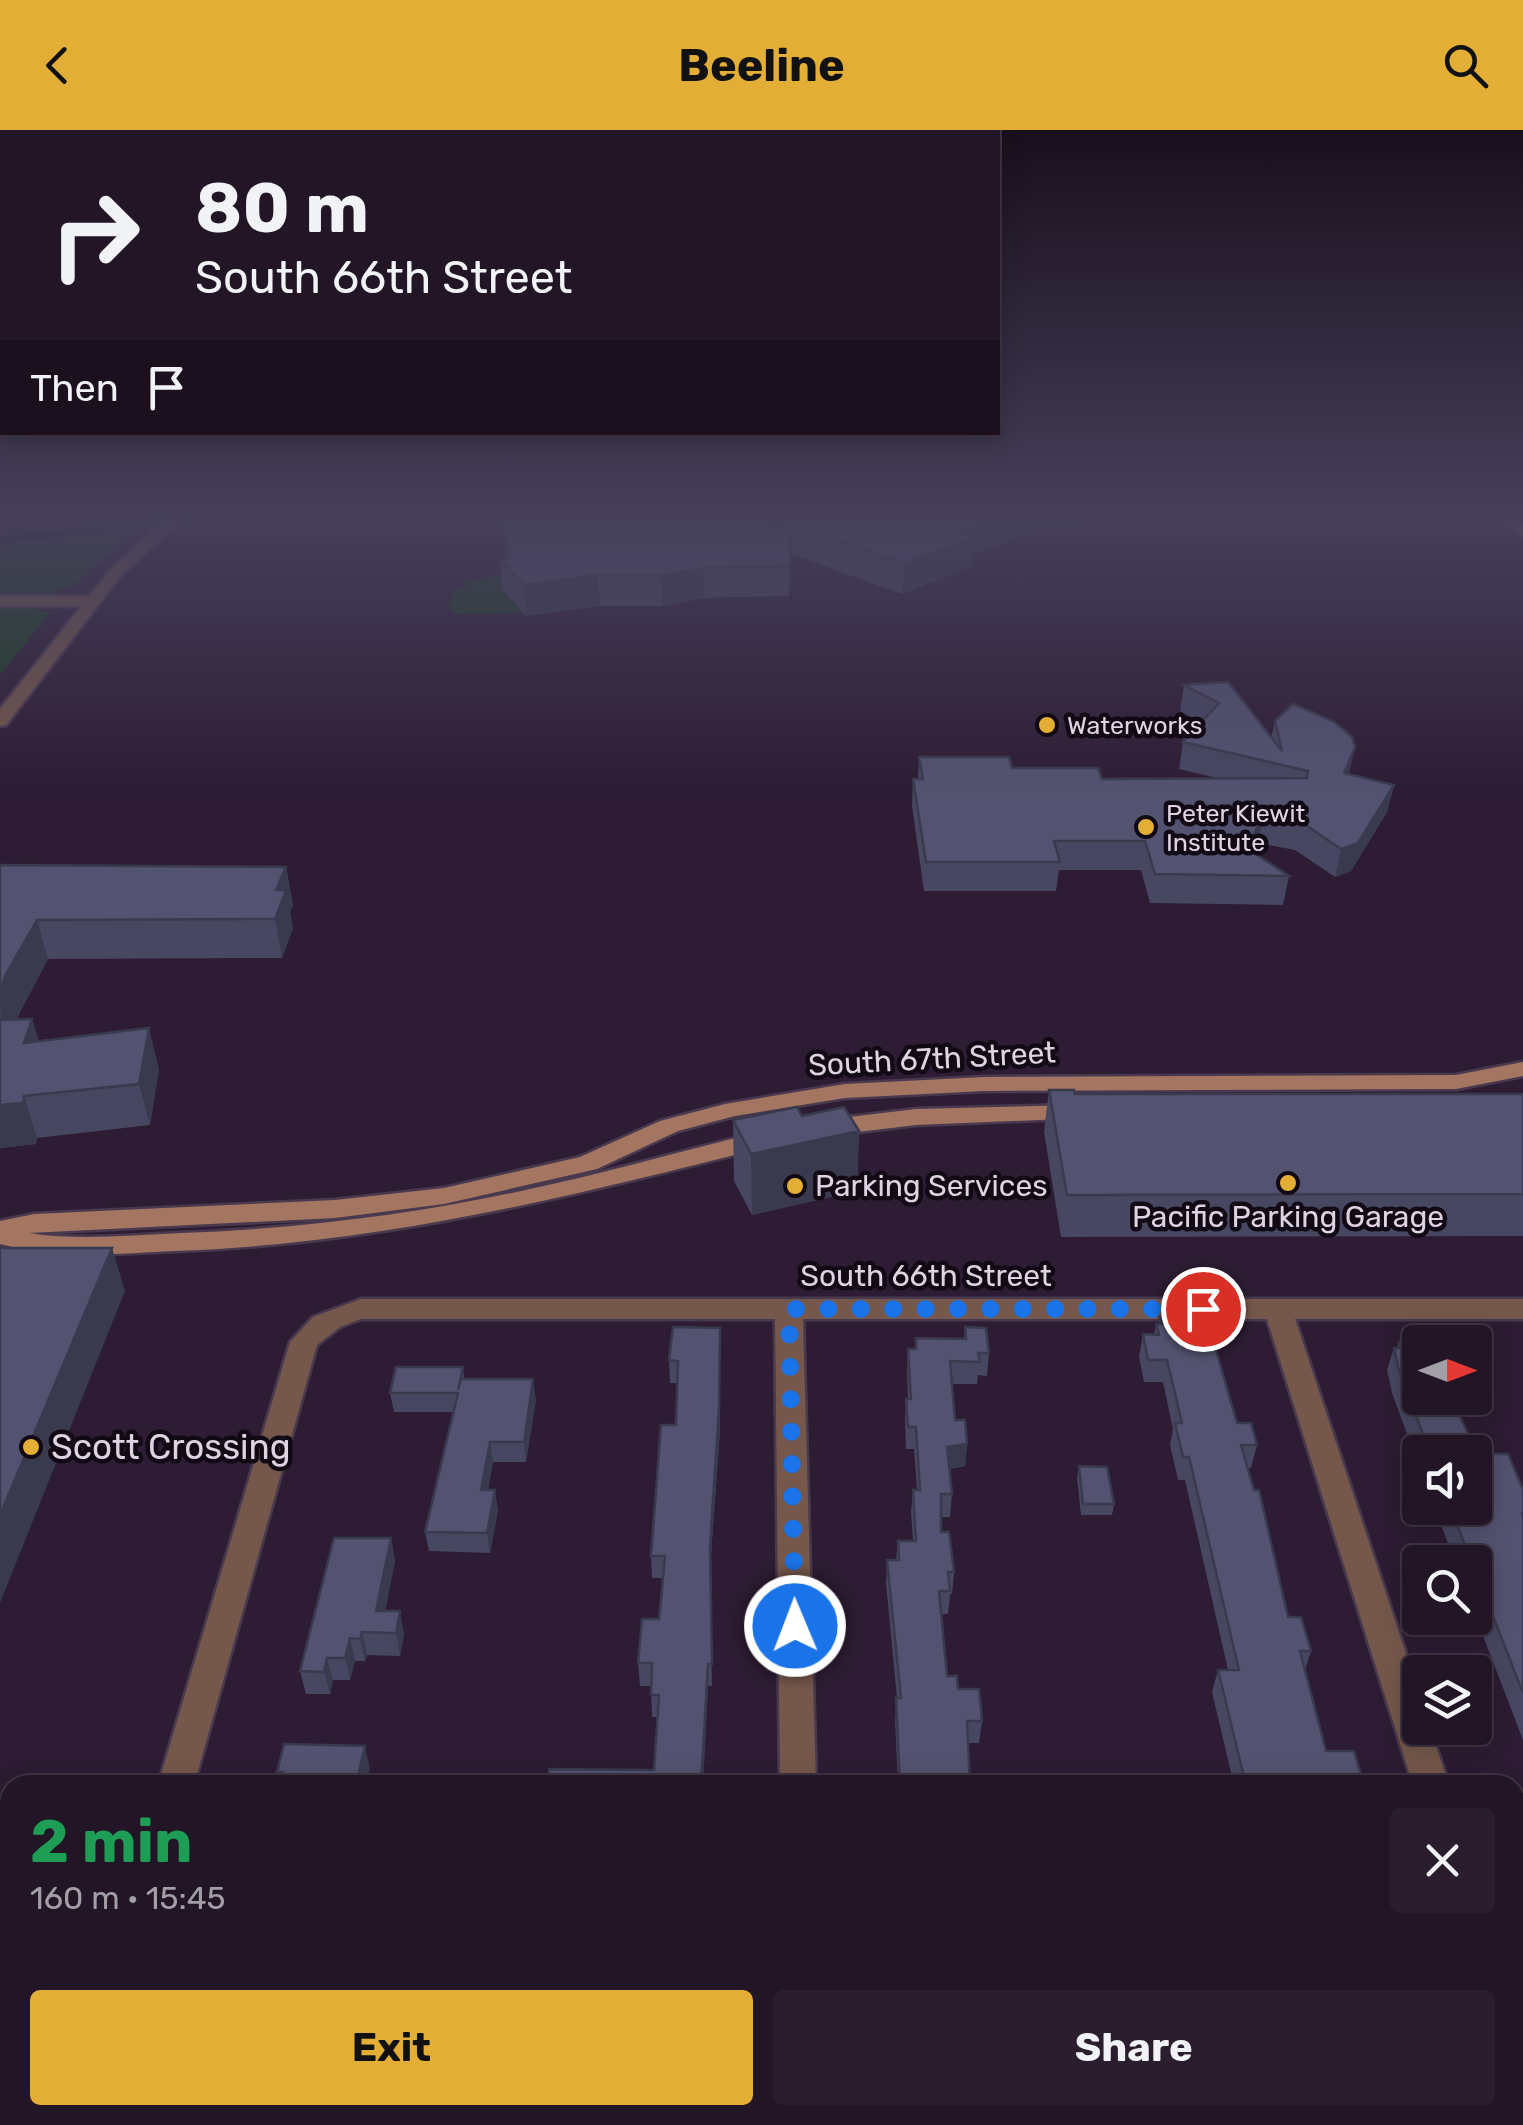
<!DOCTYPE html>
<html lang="en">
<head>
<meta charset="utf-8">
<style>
  body { margin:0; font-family:Rubik,sans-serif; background:#2a1e2e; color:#f1f3f6; height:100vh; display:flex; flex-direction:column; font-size:38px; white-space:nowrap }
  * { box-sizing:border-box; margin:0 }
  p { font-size:32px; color:#a29fa7 }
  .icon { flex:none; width:55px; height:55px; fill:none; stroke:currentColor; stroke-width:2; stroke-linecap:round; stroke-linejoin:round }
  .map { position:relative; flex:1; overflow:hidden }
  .drawer { position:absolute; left:0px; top:1645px; width:1525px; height:350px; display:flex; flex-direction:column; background:#221526; border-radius:30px 30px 0 0; box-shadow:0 5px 25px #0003,0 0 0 2px #3f3443 }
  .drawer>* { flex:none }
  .top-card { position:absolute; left:0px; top:0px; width:1000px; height:305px; box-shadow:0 5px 25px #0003,0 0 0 2px #3f3443; background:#221526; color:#f1f3f6; overflow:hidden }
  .needle { width:65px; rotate:90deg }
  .tools { position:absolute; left:1402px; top:1195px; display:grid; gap:20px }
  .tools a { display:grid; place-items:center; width:90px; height:90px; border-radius:10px; background:#221526; box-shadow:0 5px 25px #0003,0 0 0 2px #3f3443; font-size:50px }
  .pin { position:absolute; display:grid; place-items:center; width:85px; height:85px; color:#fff; margin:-42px; border:5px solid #fff; border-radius:50%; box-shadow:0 2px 10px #0007 }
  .me { position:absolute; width:110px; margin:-55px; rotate:359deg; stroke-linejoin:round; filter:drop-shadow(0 0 8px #0008) }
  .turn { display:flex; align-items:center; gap:35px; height:210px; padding:0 30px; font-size:45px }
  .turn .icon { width:130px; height:130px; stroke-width:2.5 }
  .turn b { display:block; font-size:70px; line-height:85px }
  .then { display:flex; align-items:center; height:95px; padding:0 30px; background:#0003; gap:20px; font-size:38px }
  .round { display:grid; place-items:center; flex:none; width:105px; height:105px; border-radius:10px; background:#2a1e2e }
  .overview { display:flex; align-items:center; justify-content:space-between; height:170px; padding:0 30px }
  h1 { font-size:60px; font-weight:700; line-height:75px; color:#1e9e55 }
  .primary-button { display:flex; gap:20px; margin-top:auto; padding:20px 30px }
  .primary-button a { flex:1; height:115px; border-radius:10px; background:#e3ae35; color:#111; font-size:40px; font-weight:700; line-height:115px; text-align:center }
  .primary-button a+a { background:#2a1e2e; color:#f1f3f6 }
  header { display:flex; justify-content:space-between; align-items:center; height:130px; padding:0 30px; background:#e3ae35; color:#111; font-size:45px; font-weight:700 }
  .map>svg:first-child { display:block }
  .green { fill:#193e1f }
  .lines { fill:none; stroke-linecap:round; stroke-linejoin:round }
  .stream { stroke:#00111c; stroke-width:6 }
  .minor-casing { stroke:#49394f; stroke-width:5 }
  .tertiary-casing { stroke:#49394f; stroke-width:5 }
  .secondary-casing { stroke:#49394f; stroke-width:5 }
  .primary-casing { stroke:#49394f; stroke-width:5 }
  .minor { fill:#75584b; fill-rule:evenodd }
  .tertiary { fill:#75584b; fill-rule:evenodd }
  .secondary { fill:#a47561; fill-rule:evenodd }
  .primary { fill:#c78b71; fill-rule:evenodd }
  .wall { fill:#474761 }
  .shaded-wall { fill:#3a3a4f }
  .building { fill:#535371; stroke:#3a3a4f; stroke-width:2.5 }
  .route { stroke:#1a73e8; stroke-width:18; stroke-dasharray:0 32.4 }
  .poi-dot { fill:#e3ae35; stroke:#110a14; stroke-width:4 }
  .labels { text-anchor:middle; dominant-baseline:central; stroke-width:9; stroke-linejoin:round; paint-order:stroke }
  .far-poi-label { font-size:25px; fill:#dfd3e3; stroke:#110a14; text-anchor:start }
  .street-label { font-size:30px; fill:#dfd3e3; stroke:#110a14 }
  .poi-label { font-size:30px; fill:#dfd3e3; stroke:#110a14; text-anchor:start }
  .near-poi-label { font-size:35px; fill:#dfd3e3; stroke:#110a14; text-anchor:start }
</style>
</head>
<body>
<header><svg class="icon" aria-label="back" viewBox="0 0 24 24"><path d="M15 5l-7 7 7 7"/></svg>Beeline<svg class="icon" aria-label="search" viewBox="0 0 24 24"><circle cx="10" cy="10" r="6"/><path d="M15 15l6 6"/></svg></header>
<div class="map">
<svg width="1523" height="1995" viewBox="0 0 1523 1995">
  <rect width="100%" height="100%" fill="#2d1c33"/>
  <path class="green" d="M136,399L76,453L50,465H0V415Z
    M511,444L503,460L524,483L455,484L448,476L454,461L465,458L467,451Z
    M0,477H40L39,480L50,483L0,545Z"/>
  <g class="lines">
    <path class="stream" d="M0,410L186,389"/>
    <defs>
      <path id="minor" d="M0,466H92L100,471L92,476H0Z
        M361,1169H1523V1189H1295L1420,1566V1598H1430L1449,1655H1413L1267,1189H803L816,1655H780L775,1189H361L340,1197L317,1215L194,1655H158L290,1212L313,1187Z
        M1515,1894L1523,1898V1961L1515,1958Z
        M59,1985H101L98,1995H56Z
        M782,1985H824V1995H782Z"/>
      <path id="tertiary" d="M167,389H182L121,445L6,595L0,596V579L111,439Z"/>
      <path id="secondary" d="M1523,932V946L1456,959L984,961L845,968L735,986L678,1001L597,1039L444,1074L335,1088L29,1103C79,1111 131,1105 181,1103C296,1099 409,1085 521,1061C603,1044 683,1020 765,1001L778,1009L774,1015C573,1066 383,1114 174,1121C116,1124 57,1129 0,1114V1091L34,1084L335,1070L444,1058L580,1027L660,991L725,974L845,954L984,947L1456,945Z
        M1078,975L1087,978L1090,983L1087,988L916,995L824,1006L811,998L824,990L916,979Z"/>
      <path id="primary" d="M1504,389H1519L1523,393V406Z"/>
    </defs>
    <use href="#minor" class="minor-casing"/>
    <use href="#tertiary" class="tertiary-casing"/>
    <use href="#secondary" class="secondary-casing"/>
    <use href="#primary" class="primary-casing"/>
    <use href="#minor" class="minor"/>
    <use href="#tertiary" class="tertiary"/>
    <use href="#secondary" class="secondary"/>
    <use href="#primary" class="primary"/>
  </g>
  <path class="wall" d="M502,389L772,398L797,389H1086L1063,398L1049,394L973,424L972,436L902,464L791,424L789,466L704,468L662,476H600L526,486L502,459L500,429L508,428Z
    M1228,552L1271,608L1275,591L1348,644L1394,655L1387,682L1351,741L1335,747L1295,720L1258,713L1254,722L1289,746L1283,775L1150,773L1141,740H1059L1056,761H924L912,676L913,649H918L919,627L1102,649H1221L1179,639L1183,612L1201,592L1180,581L1184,555Z
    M0,735L286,737L293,775L290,782L293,798L282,828L48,829L19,884L17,890L32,889L39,912L159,939L150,995L37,1008L36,1014L0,1018Z
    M1049,960L1075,964H1523V1106L1061,1107L1044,1002Z
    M802,986L859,1001L857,1061L752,1085L734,1051L733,990Z
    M1160,1187L1237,1293L1257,1315L1251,1338H1247L1288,1487L1311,1521L1305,1540L1326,1621L1364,1655H1234L1212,1562L1218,1540H1228L1185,1350H1178L1170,1315L1173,1299L1163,1252H1144L1139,1227L1143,1204L1154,1205L1156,1194H1159Z
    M673,1197L720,1301L710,1438L712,1556H708L703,1655H547L654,1640L658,1587H652L651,1556H640L638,1533L659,1489L663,1448H652L651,1426L676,1295L677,1253H670L669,1230Z
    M965,1197L989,1223L987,1246L978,1245L977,1254H952L955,1290L967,1314L965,1336L950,1339L952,1364L950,1387H941V1402L954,1442L952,1464H950L948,1484H941L947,1546L982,1591L979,1613H968L970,1655H898L895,1590L897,1568L886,1453L887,1430H896L898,1411H913L911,1382L913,1360H917L914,1319H906L905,1291L906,1269H908L907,1241L908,1219H915L916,1208L964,1209Z
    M1399,1212L1464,1279L1461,1287L1477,1324L1523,1360V1610L1475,1485V1432H1455L1438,1387H1432L1428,1378H1475V1322H1420V1355L1410,1329L1413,1320L1392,1263L1387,1240L1394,1218H1397Z
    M463,1237L464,1249L536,1269L526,1332H493L488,1360L498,1380L490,1423L429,1421L425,1402L453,1282H394L390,1263Z
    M1079,1336L1114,1374L1112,1385H1081L1077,1347Z
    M391,1408L395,1431L385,1481L404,1504L400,1526L367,1525L365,1531H355L350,1550H333L330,1564H306L300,1541Z
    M233,1985H264V1987H233Z
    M1341,1985H1426L1428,1995H1343Z"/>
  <path class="shaded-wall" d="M990,389H1049V394L973,424L972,436L902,464L904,434L958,401Z
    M1064,389H1086L1063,398Z
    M792,395L791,424L789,466V436Z
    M703,438L704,468L662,476L661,446Z
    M598,445L600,476L526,486L524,455Z
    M1355,617L1349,644L1344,643Z
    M1394,655L1387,682L1351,741L1335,747L1341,719Z
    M1264,684L1258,713L1242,746L1247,718Z
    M286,737L293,775L290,782L293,798L282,828L275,789L276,760Z
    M37,790L48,829L19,884L1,931L0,861L6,844Z
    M32,889L44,929L24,913Z
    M149,898L159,939L150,995L139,954Z
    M24,966L37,1008L36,1014L0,1018V975Z
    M859,1001L857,1061L752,1085L751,1024Z
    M112,1118L125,1161L0,1473V1385Z
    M720,1198V1301L710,1438L712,1556L710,1416Z
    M533,1249L536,1269L526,1332L524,1312Z
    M490,1312L493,1332L484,1380L481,1360Z
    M967,1314L965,1336L945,1339L947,1317Z
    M495,1360L498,1380L490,1423L487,1403Z
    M391,1408L395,1431L381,1503L376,1481Z
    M400,1481L404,1504L400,1526L396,1503Z
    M362,1502L367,1525L365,1531L360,1509Z
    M350,1508L355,1531L350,1550L345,1528Z
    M327,1528L333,1550L330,1564L324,1542Z
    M708,1534V1556L703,1655H701Z
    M365,1616L370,1639L366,1655H356Z"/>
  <path class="building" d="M503,389H767L772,398L797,389H990L958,401L974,407L904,434L792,395L789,436L703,438L661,446L598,445L524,455L500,429L511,428Z
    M1228,552L1282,621L1275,591L1293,574L1333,591L1352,607L1355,617L1344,643L1394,655L1358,713L1341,719L1301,692L1264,684L1247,718L1289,746L1155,744L1145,711H1054L1060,732H926L913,649H923L919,627H1009L1012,638H1098L1102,649L1307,648L1308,641L1183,612L1219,573L1184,555Z
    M0,735L286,737L276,760H286L275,789L37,790L6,844L0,861Z
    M32,889L24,913L149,898L139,954L24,966L23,973L0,975V890Z
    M1049,960H1074L1075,964H1523V1064L1067,1065Z
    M797,977L802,986L844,977L859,1001L751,1024L733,990Z
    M0,1118H112L0,1385Z
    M1160,1187L1200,1188L1202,1195L1209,1196L1237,1293H1251L1257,1315H1241L1254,1360H1259L1288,1487H1301L1311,1521H1300L1326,1621H1354L1364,1655H1227H1246L1218,1540H1239L1189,1327H1183L1175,1293H1182L1167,1230H1148L1143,1204L1159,1205L1156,1194H1162Z
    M673,1197L720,1198L719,1279L710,1416L712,1534H708L701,1655H547L549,1639L654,1640L659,1565H651L652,1533H638L642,1489H659L661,1470L665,1426H651L661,1295H676L678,1231L669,1230Z
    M965,1197L986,1198L989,1223H978L980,1232L950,1231L955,1290H965L967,1314L947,1317L952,1364H941V1402H949L954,1442H948L950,1461H939L947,1546H957L958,1559H979L982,1591H967L970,1655H900L896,1568H901L887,1430H899L898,1411H916L913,1360H920L916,1297H908L906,1269H911L908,1219H916V1208L966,1209Z
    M1399,1212L1420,1213V1268H1460L1464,1279H1457L1477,1324H1508L1523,1360V1384H1522L1523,1387V1563L1475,1440V1432H1472L1450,1378H1475V1322H1424L1418,1307H1424L1399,1241L1394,1218H1401Z
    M396,1237H463L458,1260L461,1249H533L524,1312H490L481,1360H495L487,1403L425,1402L458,1263H390Z
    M1079,1336L1107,1337L1114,1374H1083Z
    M334,1408H391L376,1481H400L396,1503L362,1502L360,1509L350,1508L345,1528H327L324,1542L300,1541Z
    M284,1614L365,1616L356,1655H279L283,1642H277Z
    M495,1985H558V1995H494Z
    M614,1985H696V1995H614Z
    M937,1985H1005L1006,1995H931V1990H938Z
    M1272,1985H1308L1314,1995H1257L1256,1993Z
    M1355,1985H1426L1428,1995H1357Z"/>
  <linearGradient id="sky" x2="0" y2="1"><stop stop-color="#190f1c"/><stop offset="0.58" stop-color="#46405b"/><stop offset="1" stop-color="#46405b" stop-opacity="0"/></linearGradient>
  <rect width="1523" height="668" fill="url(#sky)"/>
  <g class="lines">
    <path class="route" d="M795,1496L789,1179H1203"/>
  </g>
  <g class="poi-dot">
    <circle cx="1047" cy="595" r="10"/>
    <circle cx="1146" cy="697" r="10"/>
    <circle cx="1288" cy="1053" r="10"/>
    <circle cx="795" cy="1056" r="10"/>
    <circle cx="31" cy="1317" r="10"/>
  </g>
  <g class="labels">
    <g class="far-poi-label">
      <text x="1067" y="595">Waterworks</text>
      <text x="1166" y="683">Peter Kiewit<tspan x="1166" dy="29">Institute</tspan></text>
    </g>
    <g class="street-label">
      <text transform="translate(932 929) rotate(-3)">South 67th Street</text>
      <text x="926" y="1146">South 66th Street</text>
    </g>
    <g class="poi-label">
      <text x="815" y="1056">Parking Services</text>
      <text x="1288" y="1087" text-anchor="middle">Pacific Parking Garage</text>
    </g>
    <g class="near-poi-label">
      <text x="51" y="1317">Scott Crossing</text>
    </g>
  </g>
</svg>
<div class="tools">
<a><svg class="needle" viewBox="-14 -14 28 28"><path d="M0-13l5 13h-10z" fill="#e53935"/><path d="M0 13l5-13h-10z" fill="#a29fa7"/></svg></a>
<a><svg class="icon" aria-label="sound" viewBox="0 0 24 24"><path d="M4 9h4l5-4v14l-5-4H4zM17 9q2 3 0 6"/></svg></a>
<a><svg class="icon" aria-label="search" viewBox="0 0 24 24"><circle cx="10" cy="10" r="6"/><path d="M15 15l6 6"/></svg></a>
<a><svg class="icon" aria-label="layers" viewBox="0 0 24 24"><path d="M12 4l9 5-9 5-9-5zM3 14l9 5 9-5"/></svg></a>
</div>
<div class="pin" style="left:1203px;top:1179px;background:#d93025"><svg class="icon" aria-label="arrive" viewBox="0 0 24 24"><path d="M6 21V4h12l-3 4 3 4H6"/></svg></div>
<svg class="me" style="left:795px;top:1496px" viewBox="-20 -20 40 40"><circle r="17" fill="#1a73e8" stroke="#fff" stroke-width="3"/><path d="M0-11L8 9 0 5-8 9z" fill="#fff"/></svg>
<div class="top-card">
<div class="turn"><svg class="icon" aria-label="right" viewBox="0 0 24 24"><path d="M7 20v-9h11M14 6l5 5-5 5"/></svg><div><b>80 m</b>South 66th Street</div></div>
<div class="then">Then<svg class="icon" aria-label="arrive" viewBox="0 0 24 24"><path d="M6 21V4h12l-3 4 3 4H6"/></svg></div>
</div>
<section class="drawer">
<div class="overview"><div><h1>2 min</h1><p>160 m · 15:45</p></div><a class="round"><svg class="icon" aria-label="close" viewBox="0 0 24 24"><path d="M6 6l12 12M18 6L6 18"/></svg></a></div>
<div class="primary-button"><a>Exit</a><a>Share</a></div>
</section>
</div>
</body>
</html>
